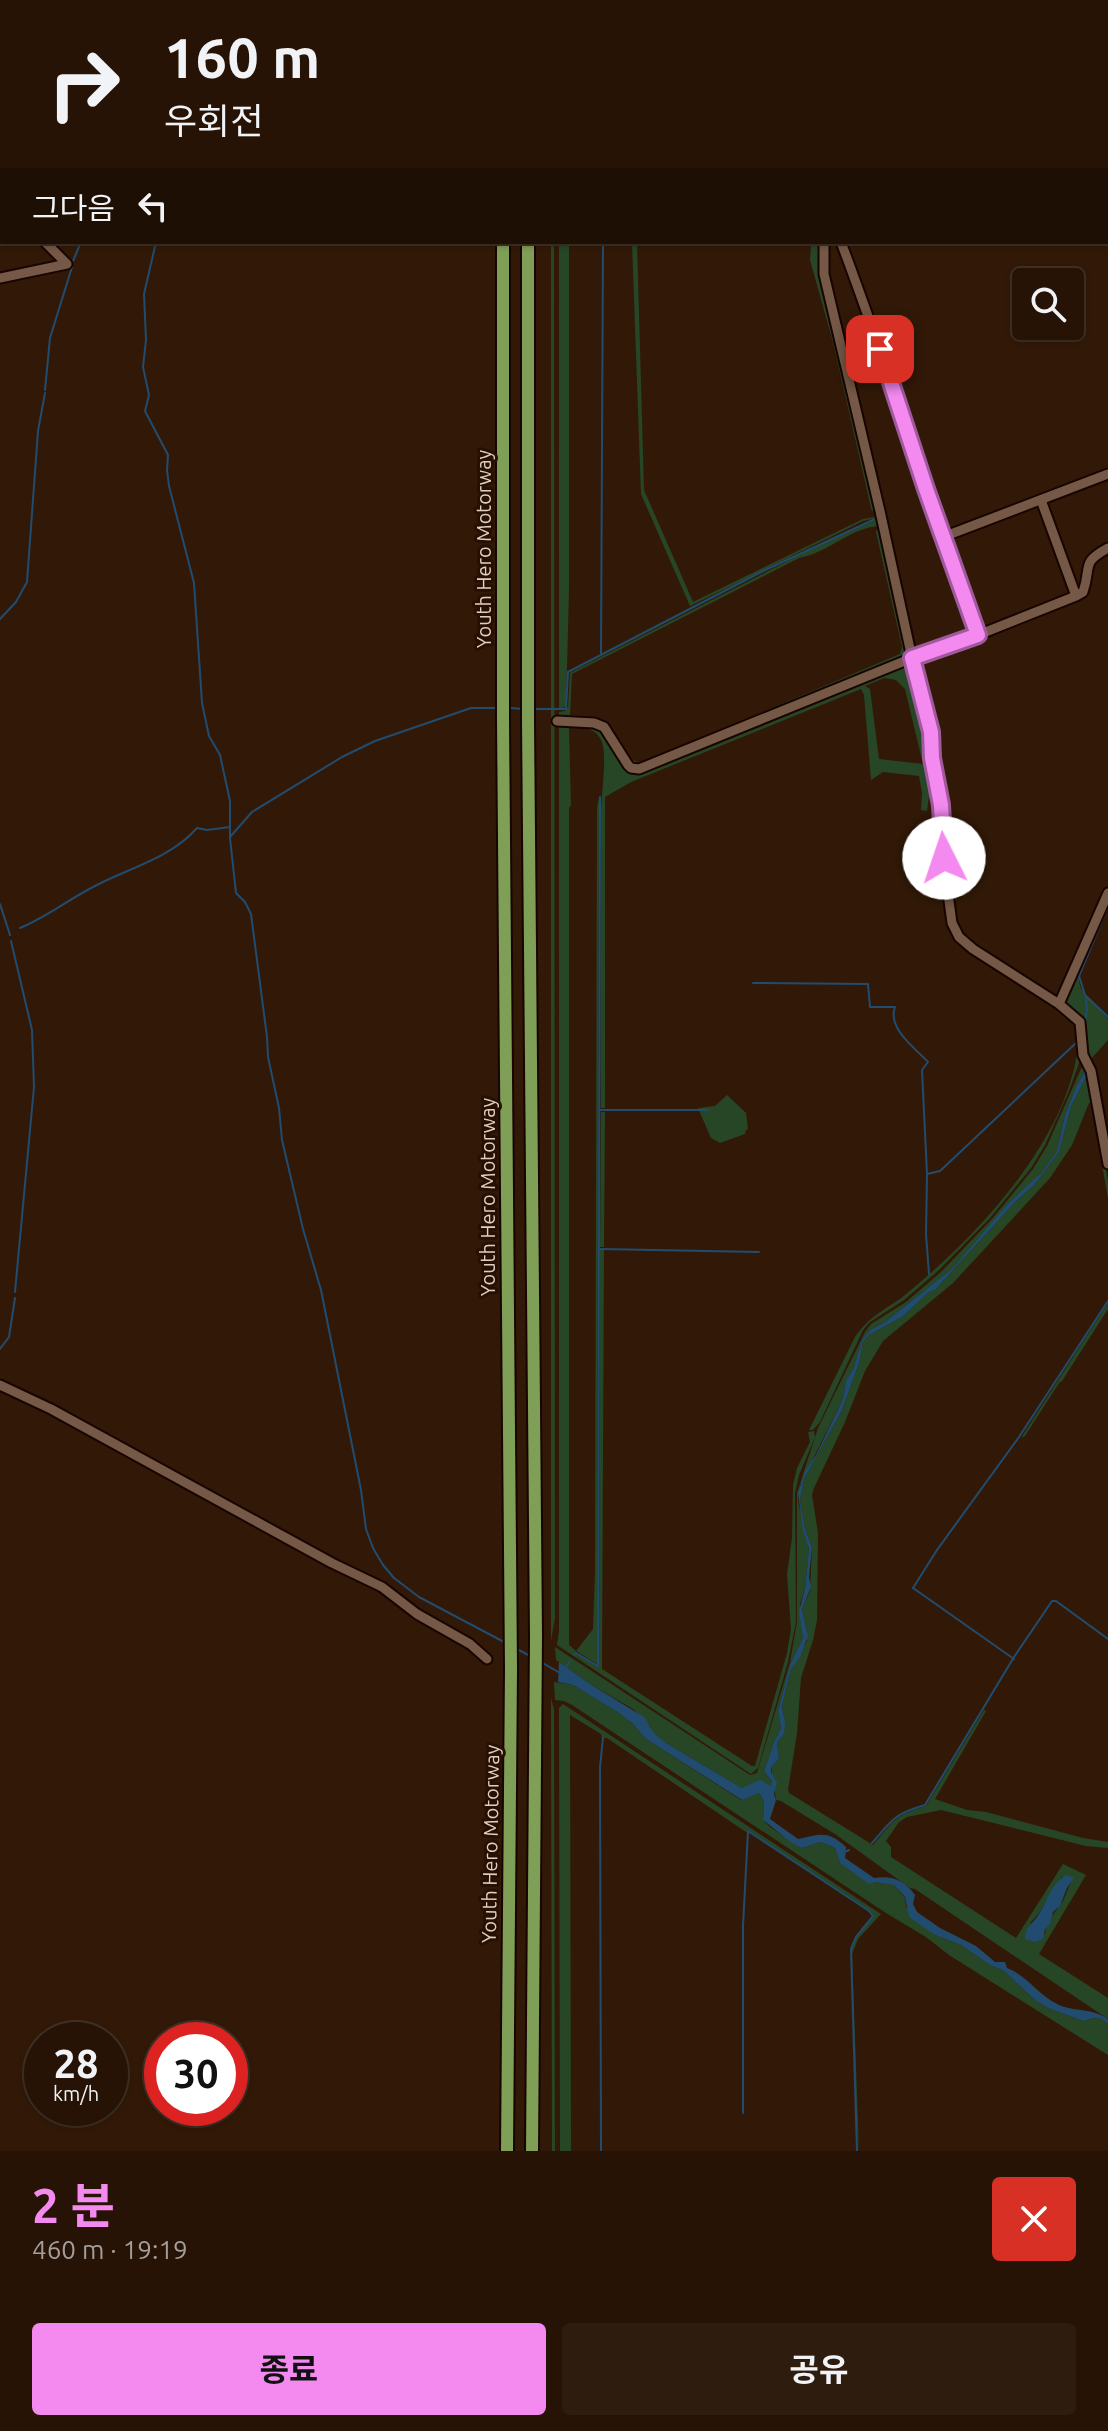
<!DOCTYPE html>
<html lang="ko">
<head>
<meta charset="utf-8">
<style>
  body { margin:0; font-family:Ubuntu,"Noto Sans KR",sans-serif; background:#2e1c0f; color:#f1f3f6; height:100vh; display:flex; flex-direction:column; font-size:30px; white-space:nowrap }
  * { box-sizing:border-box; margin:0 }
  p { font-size:26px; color:#a49e9a }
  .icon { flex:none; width:44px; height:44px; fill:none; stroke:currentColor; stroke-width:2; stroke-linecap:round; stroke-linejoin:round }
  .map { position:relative; height:2151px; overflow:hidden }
  .details { display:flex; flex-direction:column; background:#261305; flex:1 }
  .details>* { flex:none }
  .hud { position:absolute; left:0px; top:0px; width:1108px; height:244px; box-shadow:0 2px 6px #0004,0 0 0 2px #423227; background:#261305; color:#f1f3f6; overflow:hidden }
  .tools { position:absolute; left:1012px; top:268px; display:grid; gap:16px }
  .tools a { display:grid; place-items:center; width:72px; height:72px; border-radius:8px; background:#261305; box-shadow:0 2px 6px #0004,0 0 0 2px #423227; font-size:40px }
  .speed { position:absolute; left:24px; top:2022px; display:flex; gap:16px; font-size:40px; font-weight:700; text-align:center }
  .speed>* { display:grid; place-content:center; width:104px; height:104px; border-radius:50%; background:#261305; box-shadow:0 2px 6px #0004,0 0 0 2px #423227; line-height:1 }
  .speed small { font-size:20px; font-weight:400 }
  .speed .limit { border:12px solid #d22; background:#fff; color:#111 }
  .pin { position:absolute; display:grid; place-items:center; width:68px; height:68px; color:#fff; margin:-34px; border-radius:16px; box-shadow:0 4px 12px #0006 }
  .me { position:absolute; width:88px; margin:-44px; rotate:356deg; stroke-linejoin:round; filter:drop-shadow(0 0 6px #0008) }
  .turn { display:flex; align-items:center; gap:28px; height:168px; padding:0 32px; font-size:36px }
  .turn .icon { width:104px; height:104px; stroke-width:2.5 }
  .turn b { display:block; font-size:56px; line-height:68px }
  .then { display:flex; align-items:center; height:76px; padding:0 32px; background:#0003; gap:16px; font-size:30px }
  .round { display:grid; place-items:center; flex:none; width:84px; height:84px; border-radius:8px; background:#2e1c0f }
  .head { display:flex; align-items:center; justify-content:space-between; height:136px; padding:0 32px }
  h1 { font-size:48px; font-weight:700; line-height:60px; color:#f489f0 }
  .action { display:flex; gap:16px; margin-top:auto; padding:16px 32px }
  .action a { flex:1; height:92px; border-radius:8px; background:#f489f0; color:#111; font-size:32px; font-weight:700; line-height:92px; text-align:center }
  .action a+a { background:#2e1c0f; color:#f1f3f6 }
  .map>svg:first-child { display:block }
  .green { fill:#274626; fill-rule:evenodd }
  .water { fill:#214c6f }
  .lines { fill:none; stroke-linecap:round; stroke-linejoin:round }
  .stream { stroke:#214c6f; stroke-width:2 }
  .minor-casing { stroke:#180400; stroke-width:13 }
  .highway-casing { stroke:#180400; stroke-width:16 }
  .minor { stroke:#755845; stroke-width:9 }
  .highway { stroke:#7f9e56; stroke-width:12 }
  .route-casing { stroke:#9f599c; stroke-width:20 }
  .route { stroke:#f489f0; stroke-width:14 }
  .labels { text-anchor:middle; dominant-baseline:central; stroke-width:6; stroke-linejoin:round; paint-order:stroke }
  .street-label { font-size:20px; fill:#dfcec3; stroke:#271001 }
</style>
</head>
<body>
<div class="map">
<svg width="1108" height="2151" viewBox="0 0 1108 2151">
  <rect width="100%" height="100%" fill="#321907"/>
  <path class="green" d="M551,242H554L555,1618L551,1641Z
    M559,242H569V591L566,705L565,707L559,709Z
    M632,242H637L644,490L693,602L863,519L875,517L906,651L902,659L896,663L641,766C619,762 617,736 600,723L559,720V712L565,711L568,707L570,673L809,550L874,521L872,519L863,521L690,606L641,494ZM878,526L876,532L902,647L900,654L642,763L628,759C609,727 610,720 570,715L572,674L799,558C828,553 848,529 878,526Z
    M808,242H821L875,507L872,512L833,342L810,260L811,245Z
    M906,665C929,694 930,747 934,782L930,789L927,811L921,810L922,793L919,776L883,772L871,780L864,695L861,689L631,782L605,797V1108H601C600,1009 601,911 601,813C601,795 608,754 601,740C595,727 581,727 569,728L571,805L569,808V1645L576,1651L593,1629L595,1571L597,808L599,797L597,1664L576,1651L573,1656L577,1654L599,1666L600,1250H604L602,1669L752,1766H755L787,1653L791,1629L787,1574L792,1538L793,1485L797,1468L810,1442L808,1432L814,1431L815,1437L799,1475L795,1493L796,1622L788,1662L758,1768L751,1774L557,1645L559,1631V723L592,725L602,730L630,771ZM884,678L896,680L905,689L923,764L879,759L870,689L865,686Z
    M1089,945C1071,992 1078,985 1108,1019V1040L1090,1060L1085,1030L1062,1001Z
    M1078,1047L1080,1053L1079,1063L1069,1091L1045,1145L1031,1168L990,1218L939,1270L904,1300L870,1322L863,1330L820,1422L813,1430H809L855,1337C873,1311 890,1309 911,1290C980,1233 1067,1139 1078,1047Z
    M1084,1062L1086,1069L1076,1087L1065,1115L1057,1151L1041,1173L954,1267L885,1322L870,1330L862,1340L853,1370L846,1380L843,1399L800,1485L798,1501L809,1550L805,1589L800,1604L803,1638L790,1665L778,1711L781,1728L774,1742L764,1771L773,1784L771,1787C759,1779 753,1785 742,1788L666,1743L653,1733L650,1726L633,1709L593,1686L556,1660L555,1647L750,1775L757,1773L790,1662L797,1622V1493L818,1428L865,1332L871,1324L906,1302L941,1272L992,1219L1033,1169L1047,1146Z
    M1088,1073L1108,1181V1198L1091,1103H1089L1072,1145L1050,1178L953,1283L883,1341L865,1371L845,1422L814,1488L812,1495L818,1533L817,1620L813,1640L801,1678L797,1733L788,1790L789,1793L873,1845C893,1821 895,1815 926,1806L984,1710L986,1711L935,1799L967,1810L986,1812L1083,1838L1108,1842V1848L1086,1846L941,1810L907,1817L899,1822L886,1841L891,1847V1857L1016,1938L1063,1864L1086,1875L1039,1954L1108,1998V2019L915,1889L910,1888L835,1834L781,1801L776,1800L771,1767L779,1759L777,1743L784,1734V1717L782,1706L791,1669L807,1641V1631L802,1609L810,1591L812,1547L805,1529L800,1500L804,1479L842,1410L859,1363L863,1342L869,1335L902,1317L929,1292L935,1290L1016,1201L1035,1184L1059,1152L1071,1107ZM1062,1877H1073C1068,1886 1066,1897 1061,1904C1054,1914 1046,1920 1045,1934L1030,1923C1043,1912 1050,1891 1062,1877Z
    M727,1095L746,1113L748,1129L746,1130L745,1134L720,1143L711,1138L698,1108L715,1106Z
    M601,1112H605L604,1247H600Z
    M1108,1303V1309L1062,1381L1059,1383L1025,1436L1021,1438Z
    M554,1682L573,1685L619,1713L632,1723L646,1739L741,1800L759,1793L764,1801L763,1820L770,1827L802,1848L821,1842L835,1848L840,1863L875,1882L894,1885L905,1898L906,1907L935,1935L961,1945L990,1965L1004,1971L1036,2001L1050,2009L1084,2021L1093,2018L1103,2019L1108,2024V2055L949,1955L926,1937L886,1913L572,1705L564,1701L555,1700Z
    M551,1698L554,1710L555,2151H552Z
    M563,1704L881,1914L858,1939L852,1954L859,2151L856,2114L851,1949L856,1938L874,1916L869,1911L748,1830L746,1832L607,1738H602L601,1734L570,1715L571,2151H560L559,1728V1708Z"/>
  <path class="water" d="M1086,1069L1088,1073L1071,1107L1059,1152L1035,1184L1016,1201L935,1290L929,1292L902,1317L869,1335L863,1342L859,1363L842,1410L804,1479L800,1500L805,1529L812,1547L809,1577L811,1587L802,1609L808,1636L800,1657L791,1669L782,1706L785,1723L784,1734L777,1743L779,1759L771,1767V1772L777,1783L774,1794L776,1800L770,1819L798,1839C821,1834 828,1830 846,1847L845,1858L874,1878C891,1875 905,1880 915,1895L913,1904L917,1912L940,1928L976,1946L995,1962H1005L1007,1968C1028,1976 1039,1996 1059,2005C1076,2012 1092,2008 1108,2019V2024L1102,2019L1093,2018L1084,2021L1050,2009L1036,2001L1004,1971L990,1965L961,1945L935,1935L909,1917L905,1897L894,1885L875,1882L869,1884L840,1863L835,1848L821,1842L802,1848L792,1843L763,1820L764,1801L759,1793L742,1800L646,1739L632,1723L619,1713L573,1685L558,1682L559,1662L593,1686L644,1717L654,1733L666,1743L742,1788L760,1780L771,1786L772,1782L764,1771L774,1742L781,1728L778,1711L790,1665L803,1638L799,1611L805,1589L809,1549L803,1530L798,1493L805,1471L816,1455L843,1399L846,1380L853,1370L862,1340L870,1330L885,1322L954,1267L1007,1205L1041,1173L1057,1151L1065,1115L1076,1087Z
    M1066,1875L1074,1877L1067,1888L1060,1906L1053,1912L1050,1924L1045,1929L1043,1939L1035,1942L1025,1939C1025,1928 1031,1925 1037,1917C1047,1903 1050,1885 1066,1875Z"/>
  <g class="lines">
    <path class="stream" d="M156,2L157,0
      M237,2L238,0
      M252,2L253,0
      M602,2V0
      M156,242L144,294L146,340L143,367L149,395L145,411L168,455L167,470L169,486L194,583L202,703L209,736L220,755L230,801V838L236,893L245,902L251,914L267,1037L268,1057L279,1108L282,1140L303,1229L321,1290L361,1490L366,1529L373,1548L383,1565L394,1578L419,1597L504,1642
      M73,261L81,242
      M45,390L50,338L72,267
      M0,619L16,602L27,582L38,431L45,393
      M601,653L603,242
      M510,708L524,709
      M534,709H566L568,672L763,571L873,520
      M230,837L252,812L342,757L375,741L471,708H500
      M0,904L10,935
      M1108,906L1079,976L1085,995L1108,1017
      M20,928C47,917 69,899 95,886C129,868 171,858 197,828L207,830L230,827
      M11,941L32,1030L34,1087L15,1292
      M753,983L868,984L870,1007H895C887,1028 915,1048 928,1062L922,1070L927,1174
      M1085,1021L1087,1010L1086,998
      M601,1110H708
      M600,1249L759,1252
      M929,1274L926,1234L927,1174L940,1171L1077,1042
      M0,1349L9,1337L15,1298
      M517,1649L532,1657
      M574,1655L576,1653L598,1666L600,797
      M1014,1659L913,1588L937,1550L1019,1437L1108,1301
      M541,1662L560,1673
      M566,1667L570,1661
      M872,1843C892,1820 894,1814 925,1805L1014,1657L1052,1601H1056L1108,1639
      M845,1852L849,1850
      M743,2113V1926L748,1831L869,1911L873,1916L856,1937L851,1949L857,2151
      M601,2151L600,1767L603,1738"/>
    <defs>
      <path id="minor" d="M860,2V0
        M0,199L2,201
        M45,242L67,264
        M841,242C890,372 931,504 978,635L912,658L931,732L932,758L941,805L946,879L952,923L959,937L973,949L1059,1004L1080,1022L1083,1055L1091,1071L1108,1164
        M0,278L67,264
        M943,537L1108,474
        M1076,596L1083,592C1092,567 1080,563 1108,548
        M978,635L1076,596L1041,500
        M557,721L594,723L604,727L628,765L631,768L639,769L912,658L880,511L824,274V242
        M1059,1004L1108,893
        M0,1385L51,1409L332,1563L382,1587L417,1614L470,1644L487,1659"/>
      <path id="highway" d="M503,0V2
        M528,2V0
        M503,242V720L511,1669L507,2151
        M528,242V720L536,1636L532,2151"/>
    </defs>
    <use href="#minor" class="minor-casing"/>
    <use href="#highway" class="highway-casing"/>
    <use href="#minor" class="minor"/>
    <use href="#highway" class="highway"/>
  </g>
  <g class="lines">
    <defs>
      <path id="route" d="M880,349L926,489L978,635L912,658L931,732L932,758L941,805L944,858"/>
    </defs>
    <use href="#route" class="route-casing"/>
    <use href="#route" class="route"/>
  </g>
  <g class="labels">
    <g class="street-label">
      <text transform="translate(483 549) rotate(-90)">Youth Hero Motorway</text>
      <text transform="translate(487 1197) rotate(-90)">Youth Hero Motorway</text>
      <text transform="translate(490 1844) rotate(-89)">Youth Hero Motorway</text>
    </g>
  </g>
</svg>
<div class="tools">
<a><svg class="icon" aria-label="search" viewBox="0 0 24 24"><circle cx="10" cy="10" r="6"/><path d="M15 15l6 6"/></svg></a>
</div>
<div class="speed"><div>28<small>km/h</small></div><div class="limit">30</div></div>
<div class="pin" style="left:880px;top:349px;background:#d93025"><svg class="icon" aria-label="arrive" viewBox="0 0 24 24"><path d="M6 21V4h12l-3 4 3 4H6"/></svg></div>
<svg class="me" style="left:944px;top:858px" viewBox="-20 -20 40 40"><circle r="19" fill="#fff"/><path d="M0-13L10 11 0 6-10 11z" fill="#f489f0"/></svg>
<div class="hud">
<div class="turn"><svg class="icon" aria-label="right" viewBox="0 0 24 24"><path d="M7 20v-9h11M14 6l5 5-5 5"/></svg><div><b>160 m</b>우회전</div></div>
<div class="then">그다음<svg class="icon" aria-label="left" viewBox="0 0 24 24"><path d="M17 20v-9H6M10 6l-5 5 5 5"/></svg></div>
</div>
</div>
<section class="details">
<div class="head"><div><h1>2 분</h1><p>460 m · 19:19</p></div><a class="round" style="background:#d93025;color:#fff"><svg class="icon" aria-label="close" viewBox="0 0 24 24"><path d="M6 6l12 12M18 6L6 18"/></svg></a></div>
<div class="action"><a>종료</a><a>공유</a></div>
</section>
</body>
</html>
